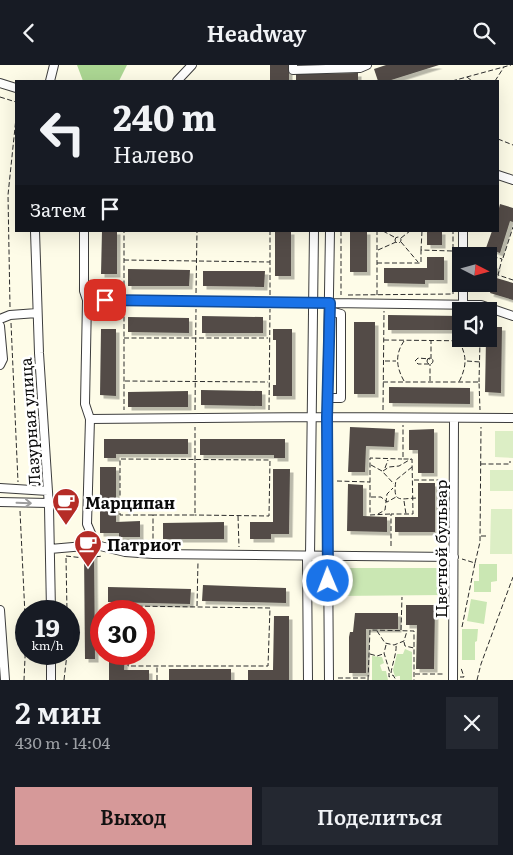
<!DOCTYPE html>
<html lang="ru">
<head>
<meta charset="utf-8">
<style>
  body { margin:0; font-family:Literata,serif; background:#242831; color:#f1f3f6; height:100vh; display:flex; flex-direction:column; font-size:19px; white-space:nowrap }
  * { box-sizing:border-box; margin:0 }
  p { font-size:16px; color:#9ea1a6 }
  .icon { flex:none; width:28px; height:28px; fill:none; stroke:currentColor; stroke-width:2; stroke-linecap:round; stroke-linejoin:round }
  .map { position:relative; height:615px; overflow:hidden }
  .drawer { display:flex; flex-direction:column; background:#171b24; flex:1 }
  .drawer>* { flex:none }
  .hud { position:absolute; left:15px; top:15px; width:484px; height:152px; border-radius:0px; box-shadow:0 5px 20px #0002; background:#171b24; color:#f1f3f6; overflow:hidden }
  .needle { width:32px; rotate:96deg }
  .fabs { position:absolute; left:452px; top:182px; display:grid; gap:10px }
  .fabs a { display:grid; place-items:center; width:45px; height:45px; border-radius:0px; background:#171b24; box-shadow:0 5px 20px #0002; font-size:25px }
  .speed { position:absolute; left:15px; top:535px; display:flex; gap:10px; font-size:25px; font-weight:700; text-align:center }
  .speed>* { display:grid; place-content:center; width:65px; height:65px; border-radius:50%; background:#171b24; box-shadow:0 5px 20px #0002; line-height:1 }
  .speed small { font-size:12px; font-weight:400 }
  .speed .limit { border:8px solid #d22; background:#fff; color:#111 }
  .pin { position:absolute; display:grid; place-items:center; width:42px; height:42px; color:#fff; margin:-21px; border-radius:10px; box-shadow:0 2px 8px #0006 }
  .me { position:absolute; width:55px; margin:-28px; rotate:359deg; stroke-linejoin:round; filter:drop-shadow(0 0 4px #0008) }
  .turn { display:flex; align-items:center; gap:18px; height:105px; padding:0 15px; font-size:22px }
  .turn .icon { width:65px; height:65px; stroke-width:2.5 }
  .turn b { display:block; font-size:35px; line-height:42px }
  .then { display:flex; align-items:center; height:48px; padding:0 15px; background:#0003; gap:10px; font-size:19px }
  .round { display:grid; place-items:center; flex:none; width:52px; height:52px; border-radius:0px; background:#242831 }
  .head { display:flex; align-items:center; justify-content:space-between; height:85px; padding:0 15px }
  h1 { font-size:30px; font-weight:600; line-height:38px }
  .button { display:flex; gap:10px; margin-top:auto; padding:10px 15px }
  .button a { flex:1; height:58px; border-radius:0px; background:#d69999; color:#111; font-size:20px; font-weight:600; line-height:58px; text-align:center }
  .button a+a { background:#242831; color:#f1f3f6 }
  header { display:flex; justify-content:space-between; align-items:center; height:65px; padding:0 15px; background:#171b24; font-size:22px; font-weight:600 }
  .map>svg:first-child { display:block }
  .green { fill:#cae7b3 }
  .forest { fill:#acd793 }
  .pitch { fill:#dceec5 }
  .building { fill:#524c47; filter:url(#shadow) }
  .lines { fill:none; stroke-linecap:round; stroke-linejoin:round }
  .minor-casing { stroke:#3d3d3d; stroke-width:10 }
  .path { stroke:#2c2c2c; stroke-width:1; stroke-dasharray:5 2.5; stroke-linecap:butt }
  .minor { stroke:#fff; stroke-width:8 }
  .oneway { stroke:#9d9d9d }
  .route-casing { stroke:#114b97; stroke-width:12 }
  .route { stroke:#1a73e8; stroke-width:9 }
  .labels { text-anchor:middle; dominant-baseline:central; stroke-width:5; stroke-linejoin:round; paint-order:stroke }
  .street-label { font-size:16px; fill:#0a0a0a; stroke:#fff }
  .poi-label { font-size:16px; font-weight:bold; fill:#0a0a0a; stroke:#fff; text-anchor:start }
</style>
</head>
<body>
<header><svg class="icon" aria-label="back" viewBox="0 0 24 24"><path d="M15 5l-7 7 7 7"/></svg>Headway<svg class="icon" aria-label="search" viewBox="0 0 24 24"><circle cx="10" cy="10" r="6"/><path d="M15 15l6 6"/></svg></header>
<div class="map">
<svg width="513" height="615" viewBox="0 0 513 615">
  <defs>
    <filter id="shadow"><feDropShadow dx="3.5" dy="3.5" stdDeviation="0" flood-color="#0004"/></filter>
  </defs>
  <rect width="100%" height="100%" fill="#fefce8"/>
  <path class="green" d="M479,499H497V516L491,517V527H474V516H479Z
    M342,503H444L443,530L339,531L338,509Z
    M471,534L487,537L484,559L467,556Z
    M462,564H478L477,576L475,577V595H462Z
    M405,584L412,587V615H400V611H398L395,612L393,605L397,589H403Z
    M372,591L382,592L384,598L380,600L382,606H386L388,615H372Z"/>
  <path class="forest" d="M77,0H127L119,16H83Z"/>
  <path class="pitch" d="M495,366H513V393L495,392Z
    M490,405H513V426H490Z
    M491,444H512V489H490Z"/>
  <path class="building" d="M270,0H289V16H270Z
    M386,0H439L388,16H378L374,4Z
    M358,8V16H296V9Z
    M500,139L513,143V157L510,156L500,188L486,183L492,166H498V147Z
    M102,166H117V209H101Z
    M275,166H291V211H275Z
    M350,166H367V207H350Z
    M427,166H442V180H427Z
    M427,192H444V215H425V219L384,218V203H427Z
    M489,198L497,201L493,212L513,218V235L490,228L492,223L479,219H489Z
    M128,204L190,205L189,221H128Z
    M203,206H265L264,222L203,221Z
    M388,250L461,251V265H388Z
    M202,251L263,252V268H202Z
    M128,252L189,253V268L128,267Z
    M354,257H375V329H354Z
    M489,262H502L501,328L485,327L486,274H489Z
    M101,264H116V331L100,330Z
    M273,264H292V331H273V320H276V275H273Z
    M389,322L470,323V339L389,338Z
    M201,325L262,326V341L201,340Z
    M188,326V342H128V327Z
    M350,362L395,364L394,382L366,381L365,407H348Z
    M434,364V408H418V385H409V365Z
    M104,374H188V389H116V393H104Z
    M200,374H285V393H274V390H200Z
    M100,402H116V457L140,456V472H119V468H100Z
    M273,404H290L289,469H271V474H250V457H273Z
    M418,418H435V467H395V452H418Z
    M348,419L363,420V451L387,452V467L347,466Z
    M224,457V474H163V458Z
    M84,487H94L95,594H85Z
    M203,520L286,523V538L202,536Z
    M108,522L191,524L190,539L108,537Z
    M406,540H435L434,604H416L417,560H406Z
    M355,548H398V564H366V608H349V572L350,567H353Z
    M274,551H289V615H248V605H273Z
    M109,589H125L124,605H149V615H109Z
    M169,604H231V615H169Z"/>
  <g class="lines">
    <defs>
      <path id="minor" d="M293,0V5L360,3L367,0
        M50,16L54,0
        M177,16L192,0
        M0,18L16,23
        M498,110L513,115
        M35,166L39,288L49,442L51,546
        M84,166V226L87,235L85,339L90,354L87,459L96,480L125,487L153,489L454,492
        M463,166V191
        M463,219V239
        M87,235L481,240L513,251
        M0,254L10,250L37,248
        M0,261L3,294L0,300
        M327,333H341V249L329,246
        M90,354L327,352L513,353
        M0,423L48,426
        M0,437L48,438
        M50,484L96,480
        M0,545L5,615
        M51,615V589
        M308,615L307,495L310,491L314,166
        M329,615L327,352L330,166
        M453,615L454,354"/>
    </defs>
    <use href="#minor" class="minor-casing"/>
    <path class="path" d="M467,12L472,16
      M452,16L511,0
      M495,16L504,2
      M0,32L16,37
      M498,74L513,80
      M341,166V230
      M383,166L396,173
      M422,166L421,185L452,186
      M395 175a3 3 0 1 1 6 0a3 3 0 1 1-6 0Z
      M401,173L410,166
      M401,177L418,197
      M378,185L396,177
      M471,185L502,194L498,210L513,215
      M503,193L513,162
      M124,195L270,197
      M377,198H421V185
      M124,228V166
      M196,228L197,166
      M270,230V166
      M348,230L453,229V166
      M377,230V166
      M10,242L8,130L16,53
      M124,244V345
      M11,258L18,417
      M124,273H268
      M384,275L478,276V274
      M459,276C467,291 467,301 459,317
      M479,276H480L479,317
      M427 296a3 3 0 1 1 6 0a3 3 0 1 1-6 0Z
      M431,294V276
      M385,296H396
      M467,296L480,297
      M429,299H418L415,296L418,293L430,294
      M125,316L268,317
      M404,316C396,302 395,289 404,276
      M430,316V299
      M383,317H479L480,345
      M195,345L196,244
      M269,345L270,244
      M383,345L384,246
      M481,399H510V396
      M371,400L382,406L394,419
      M412,402L396,415C392,440 401,433 418,433
      M385,403L388,395
      M383,406L389,402L399,401L411,394
      M414,415H445
      M337,416L370,417
      M371,432H381L387,437L396,432
      M404,436L406,449
      M20,446L26,571L24,615
      M378,449L385,445L387,429L393,423
      M390,449L370,450V393L402,394
      M153,450H120V394L270,395L269,451L195,450
      M238,451L239,482
      M481,471H488
      M153,481V450H195V362
      M391,481V449H413L412,394H403V360
      M66,491L84,493L103,491
      M66,493L67,546
      M475,498L480,477L481,362
      M197,541L198,497
      M462,562L475,498L462,494
      M401,565L402,532
      M377,566L385,578L394,580L404,576L407,566
      M404,577L405,581L414,583
      M386,580L384,588L390,608
      M129,589L128,601H268L270,543L130,541V546
      M370,589L377,591L383,589
      M389,608V612L393,610L396,615
      M391,608C392,600 397,587 396,580
      M415,609H444
      M460,612H464L461,603
      M338,613H368
      M64,615L67,589
      M157,615V602
      M368,615L370,565L414,566V615
      M477,615L481,599L513,512"/>
    <use href="#minor" class="minor"/>
  </g>
  <defs><path id="oneway-shaft" d="M-6 0H5M1.5-3L5.5 0L1.5 3" fill="none" stroke-width="1.6" stroke-linecap="round" stroke-linejoin="round" transform="scale(1.25)"/></defs>
  <use class="oneway" href="#oneway-shaft" transform="translate(24 438) rotate(2)"/>
  <g class="lines">
    <defs>
      <path id="route" d="M105,235L330,238L327,352L328,516"/>
    </defs>
    <use href="#route" class="route-casing"/>
    <use href="#route" class="route"/>
  </g>
  <defs>
    <symbol id="cafe-pin" viewBox="-11 -11 22 30"><path d="M0 17L-7.5 6A9.5 9.5 0 1 1 7.5 6Z" fill="#b52c27" stroke="#fff"/><path d="M-5.5-4.5H6V0H3Q3 3.5 0 3.5H-2.5Q-5.5 3.5-5.5 0ZM3-3.2v2h1.7v-2ZM-6 4.5H4V6H-6Z" fill="#fff"/></symbol>
  </defs>
  <g fill-rule="evenodd">
    <use href="#cafe-pin" x="50" y="421" width="32" height="43"/>
    <use href="#cafe-pin" x="72" y="463" width="32" height="43"/>
  </g>
  <g class="labels">
    <g class="street-label">
      <text transform="translate(29 357) rotate(-94)">Лазурная улица</text>
      <text transform="translate(440 484) rotate(-90)">Цветной бульвар</text>
    </g>
    <g class="poi-label">
      <text x="85" y="437">Марципан</text>
      <text x="107" y="479">Патриот</text>
    </g>
  </g>
</svg>
<div class="fabs">
<a><svg class="needle" viewBox="-14 -14 28 28"><path d="M0-13l5 13h-10z" fill="#e53935"/><path d="M0 13l5-13h-10z" fill="#9ea1a6"/></svg></a>
<a><svg class="icon" aria-label="sound" viewBox="0 0 24 24"><path d="M4 9h4l5-4v14l-5-4H4zM17 9q2 3 0 6"/></svg></a>
</div>
<div class="speed"><div>19<small>km/h</small></div><div class="limit">30</div></div>
<div class="pin" style="left:105px;top:235px;background:#d93025"><svg class="icon" aria-label="arrive" viewBox="0 0 24 24"><path d="M6 21V4h12l-3 4 3 4H6"/></svg></div>
<svg class="me" style="left:328px;top:516px" viewBox="-20 -20 40 40"><circle r="17" fill="#1a73e8" stroke="#fff" stroke-width="3"/><path d="M0-11L8 9 0 5-8 9z" fill="#fff"/></svg>
<div class="hud">
<div class="turn"><svg class="icon" aria-label="left" viewBox="0 0 24 24"><path d="M17 20v-9H6M10 6l-5 5 5 5"/></svg><div><b>240 m</b>Налево</div></div>
<div class="then">Затем<svg class="icon" aria-label="arrive" viewBox="0 0 24 24"><path d="M6 21V4h12l-3 4 3 4H6"/></svg></div>
</div>
</div>
<section class="drawer">
<div class="head"><div><h1>2 мин</h1><p>430 m · 14:04</p></div><a class="round"><svg class="icon" aria-label="close" viewBox="0 0 24 24"><path d="M6 6l12 12M18 6L6 18"/></svg></a></div>
<div class="button"><a>Выход</a><a>Поделиться</a></div>
</section>
</body>
</html>
